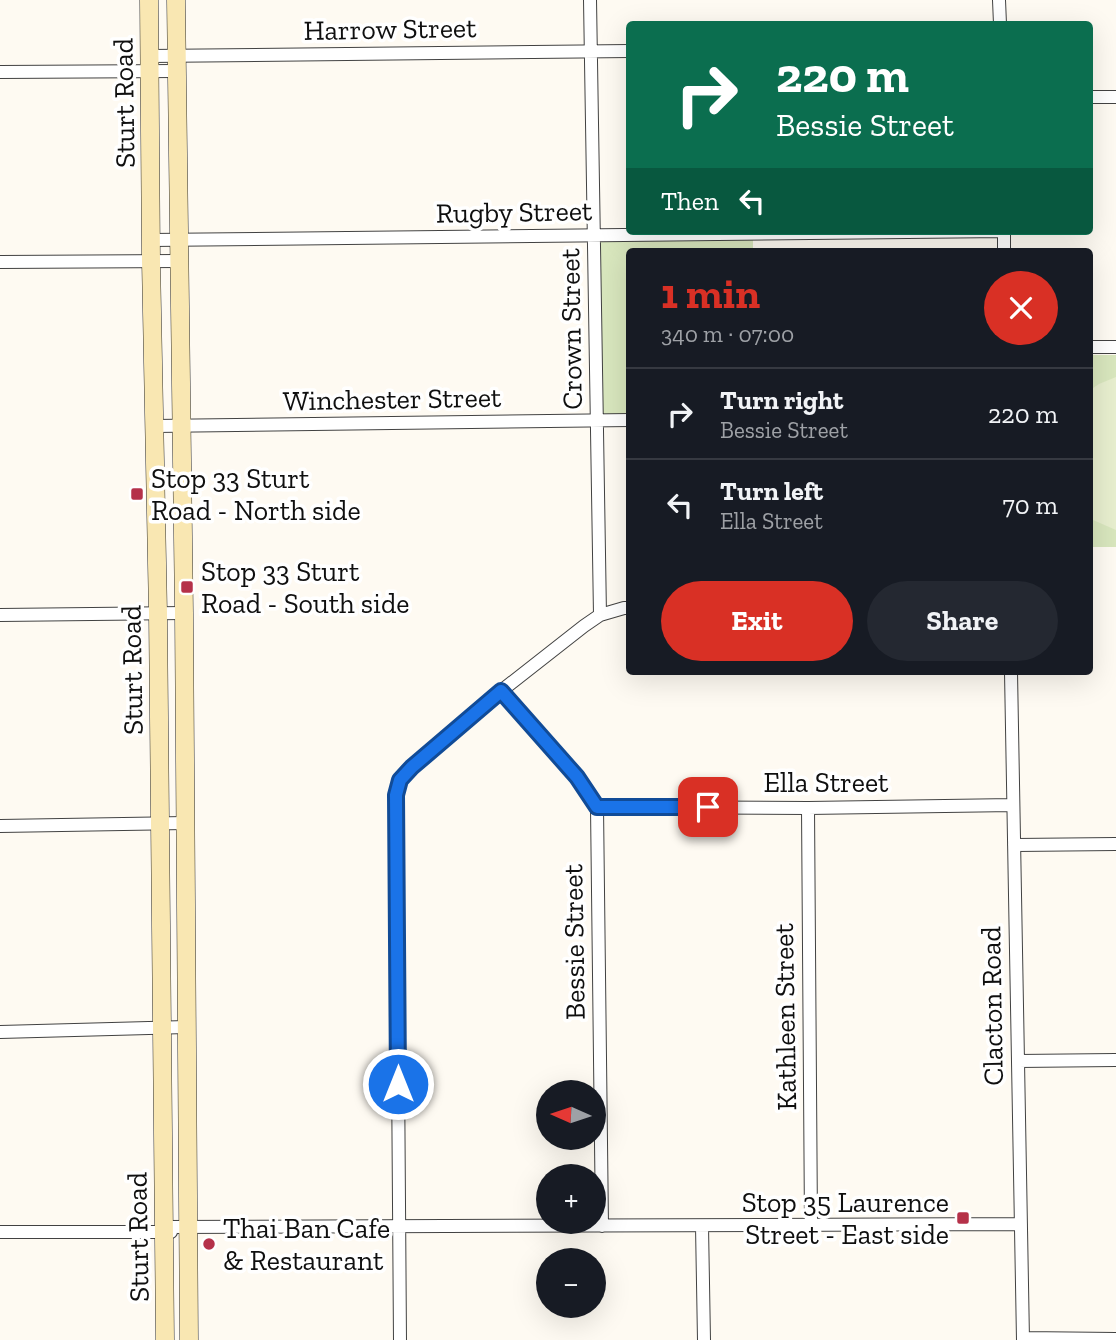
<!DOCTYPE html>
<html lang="en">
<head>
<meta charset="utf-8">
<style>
  body { margin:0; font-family:"Zilla Slab",serif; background:#242831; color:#f1f3f6; height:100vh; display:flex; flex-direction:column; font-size:26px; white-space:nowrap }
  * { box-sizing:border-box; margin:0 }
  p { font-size:23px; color:#9ea1a6 }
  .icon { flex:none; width:38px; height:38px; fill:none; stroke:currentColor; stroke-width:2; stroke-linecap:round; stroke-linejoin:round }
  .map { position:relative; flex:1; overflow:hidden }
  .details { position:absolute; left:626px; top:248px; width:467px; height:427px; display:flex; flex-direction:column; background:#171b24; border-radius:7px; box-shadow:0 7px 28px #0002 }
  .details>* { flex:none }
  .hud { position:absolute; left:626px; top:21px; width:467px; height:214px; border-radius:7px; box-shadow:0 7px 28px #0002; background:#0b6e4f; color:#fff; overflow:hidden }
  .needle { width:46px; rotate:273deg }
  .tools { position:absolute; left:536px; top:1080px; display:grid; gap:14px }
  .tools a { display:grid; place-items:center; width:70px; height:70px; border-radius:50%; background:#171b24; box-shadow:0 7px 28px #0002; font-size:35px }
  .pin { position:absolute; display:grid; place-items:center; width:60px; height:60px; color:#fff; margin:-30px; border-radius:14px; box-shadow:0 4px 10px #0006 }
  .me { position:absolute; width:77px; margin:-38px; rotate:0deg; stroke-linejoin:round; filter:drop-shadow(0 0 5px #0008) }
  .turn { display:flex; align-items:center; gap:24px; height:147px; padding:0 35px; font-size:32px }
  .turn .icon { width:91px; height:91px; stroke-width:2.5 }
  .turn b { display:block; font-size:49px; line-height:60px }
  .then { display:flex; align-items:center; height:66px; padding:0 35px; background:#0003; gap:14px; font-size:26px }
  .round { display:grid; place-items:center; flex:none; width:74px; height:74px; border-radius:37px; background:#242831 }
  .headline { display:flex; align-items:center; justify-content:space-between; height:119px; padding:0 35px }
  h1 { font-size:42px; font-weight:700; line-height:52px; color:#d93025 }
  .cta { display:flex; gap:14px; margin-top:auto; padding:14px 35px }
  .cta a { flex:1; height:80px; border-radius:42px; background:#d93025; color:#fff; font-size:28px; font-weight:700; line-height:80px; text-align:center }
  .cta a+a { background:#242831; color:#f1f3f6 }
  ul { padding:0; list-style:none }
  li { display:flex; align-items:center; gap:21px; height:91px; padding:0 35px; border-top:2px solid #363941 }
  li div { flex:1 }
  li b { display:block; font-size:26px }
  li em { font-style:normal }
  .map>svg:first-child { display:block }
  .green { fill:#d8e6bd }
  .pitch { fill:#e7eece }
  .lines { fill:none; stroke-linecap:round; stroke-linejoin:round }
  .street-casing { stroke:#424242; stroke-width:14 }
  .secondary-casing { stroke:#313131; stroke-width:19 }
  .street { stroke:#fff; stroke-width:12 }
  .secondary { stroke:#f9e7b2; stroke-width:18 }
  .route-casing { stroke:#114b97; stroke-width:18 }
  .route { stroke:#1a73e8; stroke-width:12 }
  .poi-dot { fill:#b53149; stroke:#fff; stroke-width:2.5 }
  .labels { text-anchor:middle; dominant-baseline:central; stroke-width:7; stroke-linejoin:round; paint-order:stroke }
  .street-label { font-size:28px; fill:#0f0f0f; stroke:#fff }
  .poi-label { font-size:28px; fill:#0f0f0f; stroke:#fff; text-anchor:start }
</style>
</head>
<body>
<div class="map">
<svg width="1116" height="1340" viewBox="0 0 1116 1340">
  <rect width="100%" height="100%" fill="#fefaf2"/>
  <path class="green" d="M753,237V252H630V417L597,418L595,239Z
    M1090,355H1116V547H1090Z"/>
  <path class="pitch" d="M1116,377V530L1093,520L1090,518V390L1099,384Z"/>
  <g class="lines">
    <defs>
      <path id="street" d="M590,0L600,615
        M999,0L1000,24
        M150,56L630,51
        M0,72L177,71
        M1090,97H1116
        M1004,231V252
        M151,240L1004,231
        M0,262L179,261
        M1090,347H1116
        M155,426L630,420
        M0,615L184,613
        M1011,672L1023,1340
        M501,691L577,777L597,807L602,1226
        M597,807L808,808L1013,805
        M808,808L811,1225
        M0,826L185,823
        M1014,845L1116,844
        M0,1032L186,1027
        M1018,1061L1116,1060
        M702,1226L704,1340
        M163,1227L1021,1224
        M0,1232H171
        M1023,1338L1116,1339
        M400,1340L396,795L400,780L412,767L501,691L584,626L600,615L624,608H630"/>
      <path id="secondary" d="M149,0L151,261L158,613L165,1340
        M176,0L184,613L189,1340"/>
    </defs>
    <use href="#street" class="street-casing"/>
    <use href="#secondary" class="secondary-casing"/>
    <use href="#street" class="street"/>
    <use href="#secondary" class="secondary"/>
  </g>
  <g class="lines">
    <defs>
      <path id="route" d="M398,1084L396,795L400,780L412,767L501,691L577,777L597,807H708"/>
    </defs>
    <use href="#route" class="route-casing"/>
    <use href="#route" class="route"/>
  </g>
  <g class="poi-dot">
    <rect x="130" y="487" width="14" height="14" rx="3.5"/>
    <rect x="180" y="580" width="14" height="14" rx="3.5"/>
    <rect x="956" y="1211" width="14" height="14" rx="3.5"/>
    <circle cx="209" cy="1244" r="7"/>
  </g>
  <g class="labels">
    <g class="street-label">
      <text transform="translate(390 29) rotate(-1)">Harrow Street</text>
      <text transform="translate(124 103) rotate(-91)">Sturt Road</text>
      <text transform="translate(514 212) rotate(-1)">Rugby Street</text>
      <text transform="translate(571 329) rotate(-91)">Crown Street</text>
      <text transform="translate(392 399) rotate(-1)">Winchester Street</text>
      <text transform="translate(132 670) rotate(-91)">Sturt Road</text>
      <text x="826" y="782">Ella Street</text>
      <text transform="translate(574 942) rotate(-91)">Bessie Street</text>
      <text transform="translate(992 1006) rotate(-91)">Clacton Road</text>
      <text transform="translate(785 1017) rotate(-91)">Kathleen Street</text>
      <text transform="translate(138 1237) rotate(-91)">Sturt Road</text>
    </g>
    <g class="poi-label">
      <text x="151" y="478">Stop 33 Sturt<tspan x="151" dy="32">Road - North side</tspan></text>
      <text x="201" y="571">Stop 33 Sturt<tspan x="201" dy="32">Road - South side</tspan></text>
      <text x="949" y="1202" text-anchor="end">Stop 35 Laurence<tspan x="949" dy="32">Street - East side</tspan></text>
      <text x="223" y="1228">Thai Ban Cafe<tspan x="223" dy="32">&amp; Restaurant</tspan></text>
    </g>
  </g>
</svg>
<div class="tools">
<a><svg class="needle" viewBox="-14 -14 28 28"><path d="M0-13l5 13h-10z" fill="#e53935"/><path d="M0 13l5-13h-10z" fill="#9ea1a6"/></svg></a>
<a>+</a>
<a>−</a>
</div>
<div class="pin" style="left:708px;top:807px;background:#d93025"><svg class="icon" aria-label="arrive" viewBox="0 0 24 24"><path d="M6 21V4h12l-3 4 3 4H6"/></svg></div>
<svg class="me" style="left:398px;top:1084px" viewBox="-20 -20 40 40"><circle r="17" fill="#1a73e8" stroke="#fff" stroke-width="3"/><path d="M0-11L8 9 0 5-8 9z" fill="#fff"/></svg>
<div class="hud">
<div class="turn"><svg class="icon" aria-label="right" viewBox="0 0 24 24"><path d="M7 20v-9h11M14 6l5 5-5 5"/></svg><div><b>220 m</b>Bessie Street</div></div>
<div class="then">Then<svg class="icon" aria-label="left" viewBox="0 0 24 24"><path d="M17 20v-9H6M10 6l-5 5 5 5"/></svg></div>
</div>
<section class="details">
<div class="headline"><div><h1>1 min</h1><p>340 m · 07:00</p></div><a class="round" style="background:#d93025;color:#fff"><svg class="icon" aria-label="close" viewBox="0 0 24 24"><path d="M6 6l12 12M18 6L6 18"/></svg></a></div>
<ul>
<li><svg class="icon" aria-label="right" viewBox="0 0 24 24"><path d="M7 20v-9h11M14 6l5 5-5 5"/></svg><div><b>Turn right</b><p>Bessie Street</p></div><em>220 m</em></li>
<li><svg class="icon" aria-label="left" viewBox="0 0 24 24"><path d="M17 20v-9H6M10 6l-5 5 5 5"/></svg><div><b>Turn left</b><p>Ella Street</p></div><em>70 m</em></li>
</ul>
<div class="cta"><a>Exit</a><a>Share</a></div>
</section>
</div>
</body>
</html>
